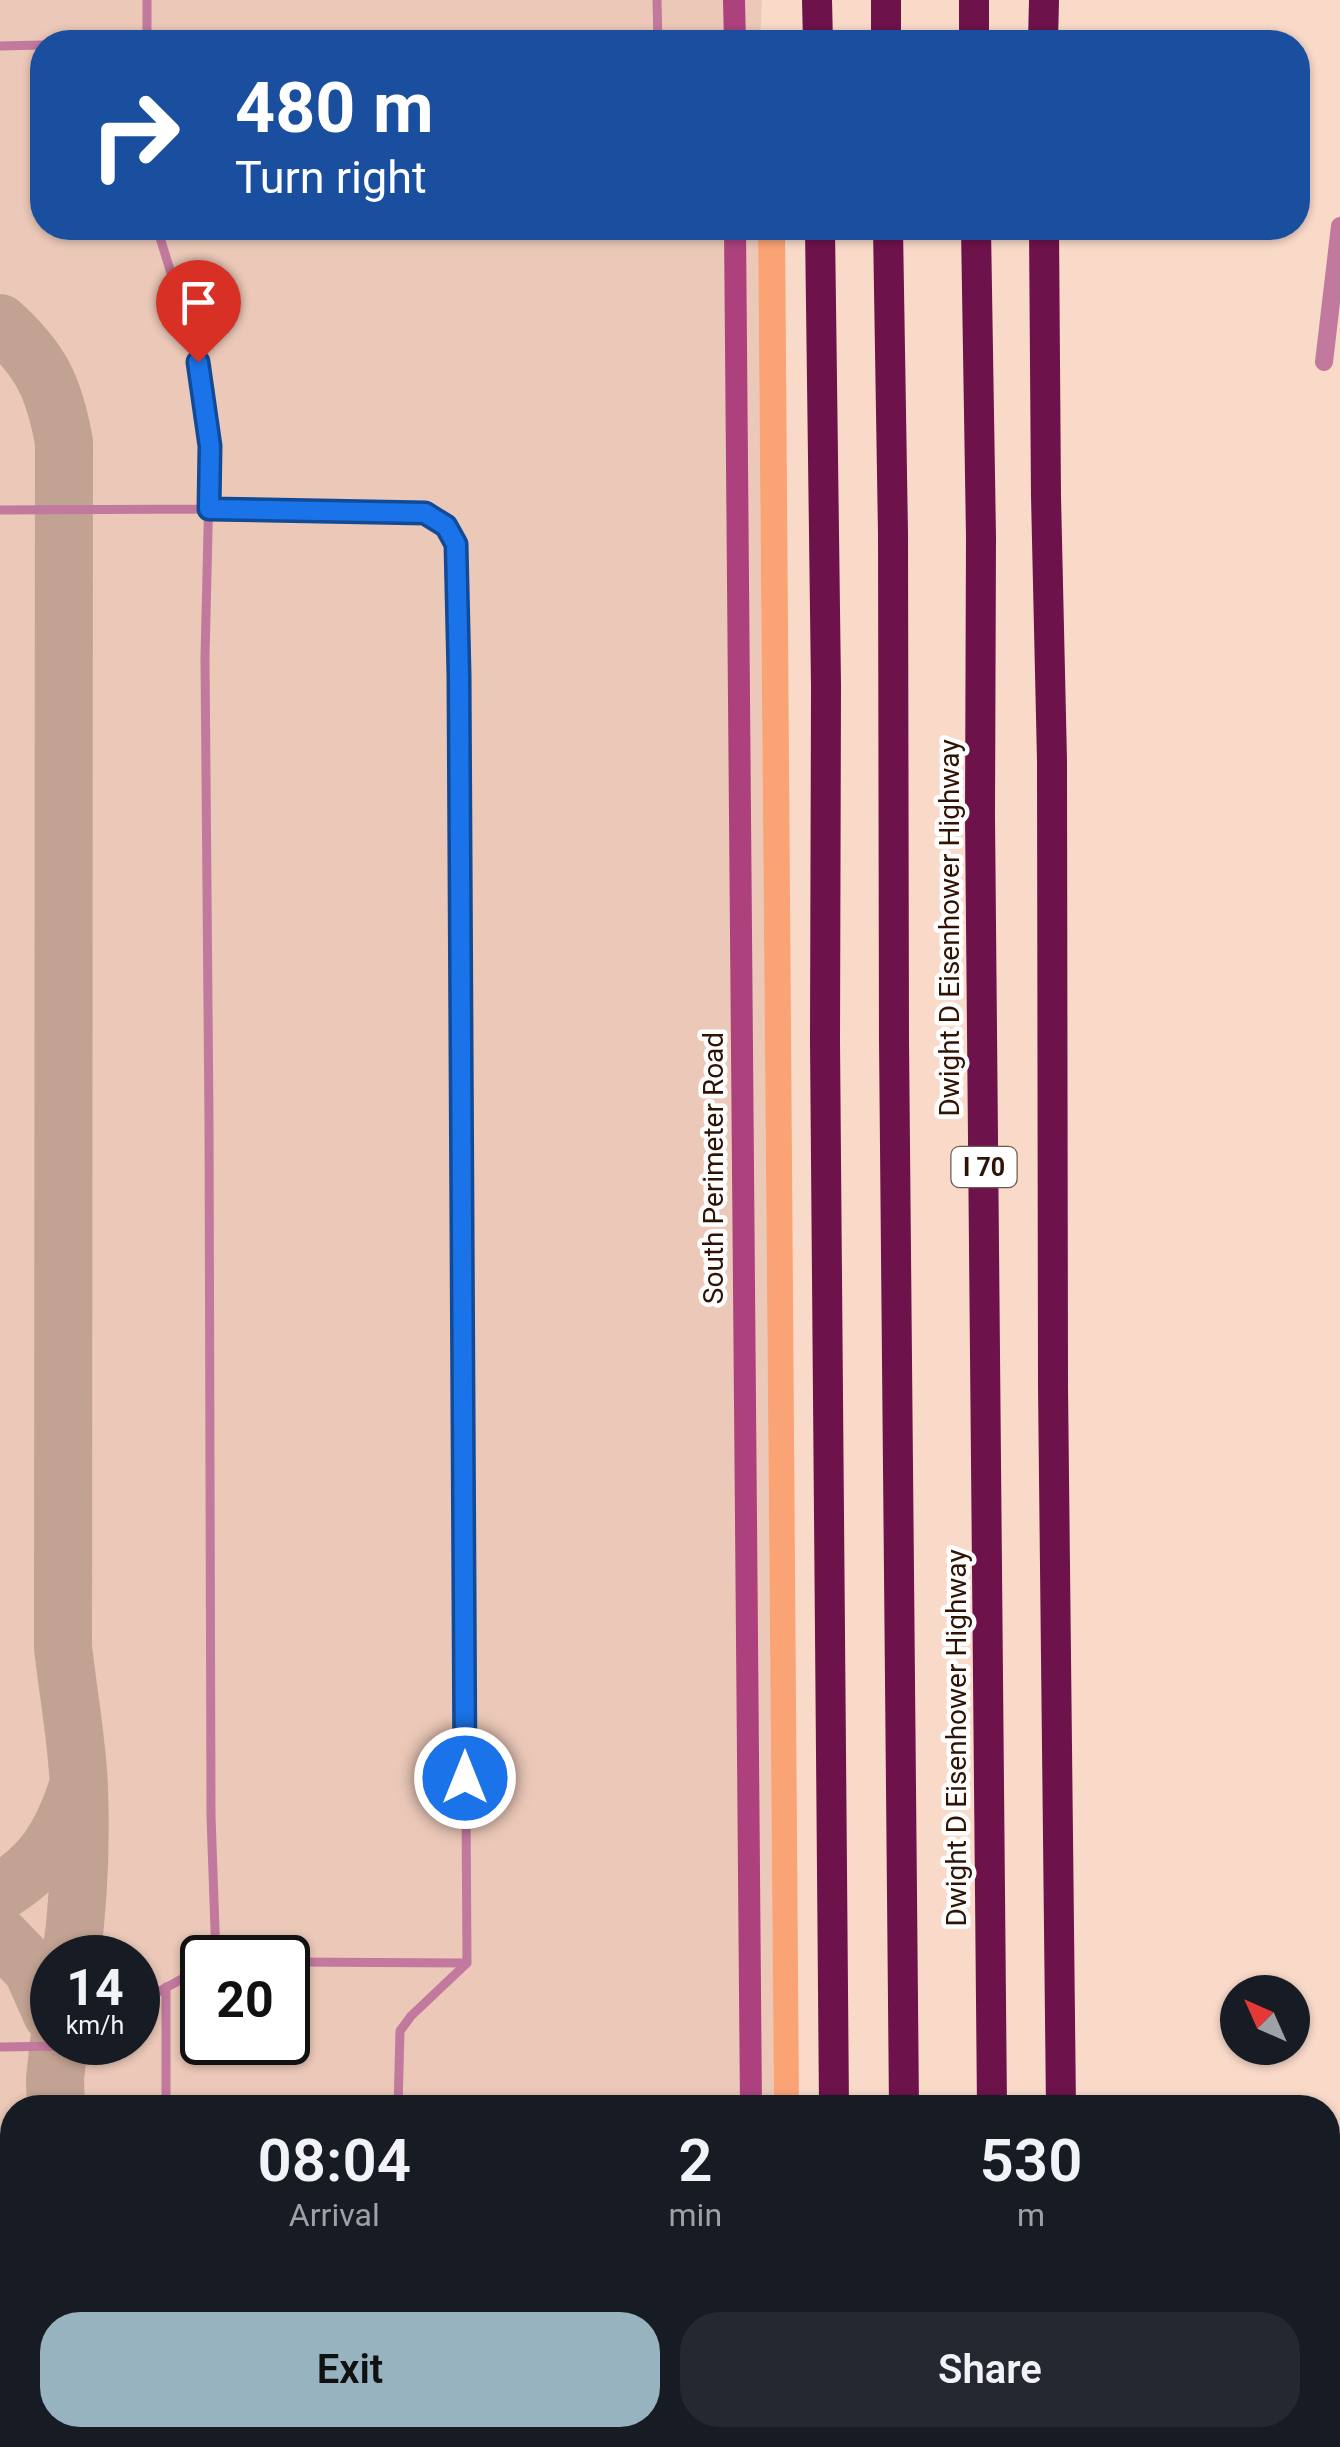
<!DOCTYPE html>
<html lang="en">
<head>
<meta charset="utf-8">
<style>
  body { margin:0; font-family:Roboto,sans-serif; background:#242831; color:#f1f3f6; height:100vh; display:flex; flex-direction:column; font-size:38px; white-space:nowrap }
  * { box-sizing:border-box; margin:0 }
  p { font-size:32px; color:#9ea1a6 }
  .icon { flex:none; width:55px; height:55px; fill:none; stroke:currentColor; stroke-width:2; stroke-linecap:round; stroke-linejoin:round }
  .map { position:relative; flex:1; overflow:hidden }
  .sheet { position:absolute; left:0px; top:2095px; width:1340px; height:352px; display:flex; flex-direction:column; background:#171b24; border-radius:40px 40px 0 0; box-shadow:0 2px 8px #0004 }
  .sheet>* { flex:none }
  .banner { position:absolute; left:30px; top:30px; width:1280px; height:210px; border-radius:40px; box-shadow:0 2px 8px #0004; background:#1a4fa0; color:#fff; overflow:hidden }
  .needle { width:65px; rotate:315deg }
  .controls { position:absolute; left:1220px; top:1975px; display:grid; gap:20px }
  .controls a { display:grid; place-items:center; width:90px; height:90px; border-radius:50%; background:#171b24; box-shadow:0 2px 8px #0004; font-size:50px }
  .speed { position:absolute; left:30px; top:1935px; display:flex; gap:20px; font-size:50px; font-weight:700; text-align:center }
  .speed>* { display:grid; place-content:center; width:130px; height:130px; border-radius:50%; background:#171b24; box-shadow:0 2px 8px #0004; line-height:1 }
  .speed small { font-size:25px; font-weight:400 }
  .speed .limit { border:5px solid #111; border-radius:15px; background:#fff; color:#111 }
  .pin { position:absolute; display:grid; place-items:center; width:85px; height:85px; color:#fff; margin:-102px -42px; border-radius:50% 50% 50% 0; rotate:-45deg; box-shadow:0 0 10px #0007 }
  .pin .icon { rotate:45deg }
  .me { position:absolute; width:110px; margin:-55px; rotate:0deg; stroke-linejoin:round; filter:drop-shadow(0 0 8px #0008) }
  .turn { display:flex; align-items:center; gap:35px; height:210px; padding:0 40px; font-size:45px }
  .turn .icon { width:130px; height:130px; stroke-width:2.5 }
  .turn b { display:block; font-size:70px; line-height:85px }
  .eta { display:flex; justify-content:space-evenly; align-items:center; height:170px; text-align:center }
  .eta b { font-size:60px; font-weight:600; line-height:70px }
  .primary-button { display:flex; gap:20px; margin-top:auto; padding:20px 40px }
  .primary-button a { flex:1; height:115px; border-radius:40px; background:#97b3c0; color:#111; font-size:40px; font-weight:600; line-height:115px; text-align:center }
  .primary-button a+a { background:#242831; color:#f1f3f6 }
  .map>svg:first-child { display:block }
  .built { fill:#ebc8b8; fill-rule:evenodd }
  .green { fill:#faa375 }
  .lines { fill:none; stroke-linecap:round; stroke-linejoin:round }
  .taxiway { stroke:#c2a292; stroke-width:58 }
  .lane { stroke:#c2799e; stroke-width:9 }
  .street { stroke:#c2799e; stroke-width:18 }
  .secondary { stroke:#ac417d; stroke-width:22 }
  .highway { stroke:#6e124b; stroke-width:30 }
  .route-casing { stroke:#114b97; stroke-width:25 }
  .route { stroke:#1a73e8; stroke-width:18 }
  .labels { text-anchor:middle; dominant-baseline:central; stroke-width:9; stroke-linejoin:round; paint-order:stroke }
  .shield { fill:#fff; stroke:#6d5a4f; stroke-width:2.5 }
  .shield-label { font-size:25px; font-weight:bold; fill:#2f1304 }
  .street-label { font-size:28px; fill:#2f1304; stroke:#fff }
</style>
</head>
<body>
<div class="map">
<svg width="1340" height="2447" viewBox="0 0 1340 2447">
  <rect width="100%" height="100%" fill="#f9d9c8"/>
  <path class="built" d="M0,0H762L760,42H42V228H758L774,2107L12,2108V2435H773V2447H0ZM52,1958H138V2042H52ZM202,1958H288V2042H202Z"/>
  <path class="green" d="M758,228H785L799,2108L774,2107Z"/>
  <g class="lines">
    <path class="taxiway" d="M0,323C41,360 54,387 64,442L63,1647C68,1693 77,1740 79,1787C81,1844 79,1901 71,1958
      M0,1892C42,1867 61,1837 76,1792
      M0,1936L32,1969L52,2014
      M56,2108L55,2079L59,2042
      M57,2435V2447"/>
    <path class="lane" d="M147,0V42
      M657,0L658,42
      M0,46L42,45
      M157,228L199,363L210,446L205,658L209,1123L211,1816L216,1958
      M0,510L209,509L425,513L446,526L456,545L459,675L467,1963L411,2016L400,2031L398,2108
      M288,1962L467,1963
      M138,2003L202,1968
      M0,2047L63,2046L69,2042
      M166,2108V1987
      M167,2435L168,2447
      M403,2435V2447"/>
    <path class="street" d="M1324,362L1340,226"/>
    <path class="secondary" d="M734,0L735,42
      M735,228L751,2108
      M751,2447L752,2435"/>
    <path class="highway" d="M817,0L818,42
      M886,0V42
      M974,0V42
      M1043,42L1044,0
      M820,228L826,686L825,1041L834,2108
      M888,228L893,534L894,1040L904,2108
      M976,228L981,537L980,816L992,2108
      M1044,228L1046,496L1052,761L1053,1386L1061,2108
      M835,2435V2447
      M993,2435V2447
      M1066,2435V2447
      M906,2447V2435"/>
  </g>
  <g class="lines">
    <defs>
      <path id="route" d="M198,362L210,446L209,509L425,513L446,526L456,544L459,675L465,1778"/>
    </defs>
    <use href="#route" class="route-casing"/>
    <use href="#route" class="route"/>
  </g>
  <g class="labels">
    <rect class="shield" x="951.5" y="1147" width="65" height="40" rx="8"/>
    <g class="shield-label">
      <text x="984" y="1167">I 70</text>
    </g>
    <g class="street-label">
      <text transform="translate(949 928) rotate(-90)">Dwight D Eisenhower Highway</text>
      <text transform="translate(713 1168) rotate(-90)">South Perimeter Road</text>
      <text transform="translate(956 1738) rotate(-90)">Dwight D Eisenhower Highway</text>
    </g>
  </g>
</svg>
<div class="controls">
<a><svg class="needle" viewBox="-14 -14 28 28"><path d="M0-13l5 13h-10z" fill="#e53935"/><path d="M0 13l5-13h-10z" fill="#9ea1a6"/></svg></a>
</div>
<div class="speed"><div>14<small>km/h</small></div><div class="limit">20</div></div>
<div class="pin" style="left:198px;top:362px;background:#d93025"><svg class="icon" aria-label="arrive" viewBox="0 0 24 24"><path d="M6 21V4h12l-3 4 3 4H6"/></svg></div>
<svg class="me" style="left:465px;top:1778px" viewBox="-20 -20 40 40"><circle r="17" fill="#1a73e8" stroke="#fff" stroke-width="3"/><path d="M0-11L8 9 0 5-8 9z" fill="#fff"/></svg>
<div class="banner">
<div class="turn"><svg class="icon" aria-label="right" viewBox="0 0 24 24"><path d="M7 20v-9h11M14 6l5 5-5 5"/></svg><div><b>480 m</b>Turn right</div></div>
</div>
<section class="sheet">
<div class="eta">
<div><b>08:04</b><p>Arrival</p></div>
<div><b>2</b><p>min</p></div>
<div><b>530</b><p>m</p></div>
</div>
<div class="primary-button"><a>Exit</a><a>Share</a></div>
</section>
</div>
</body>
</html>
